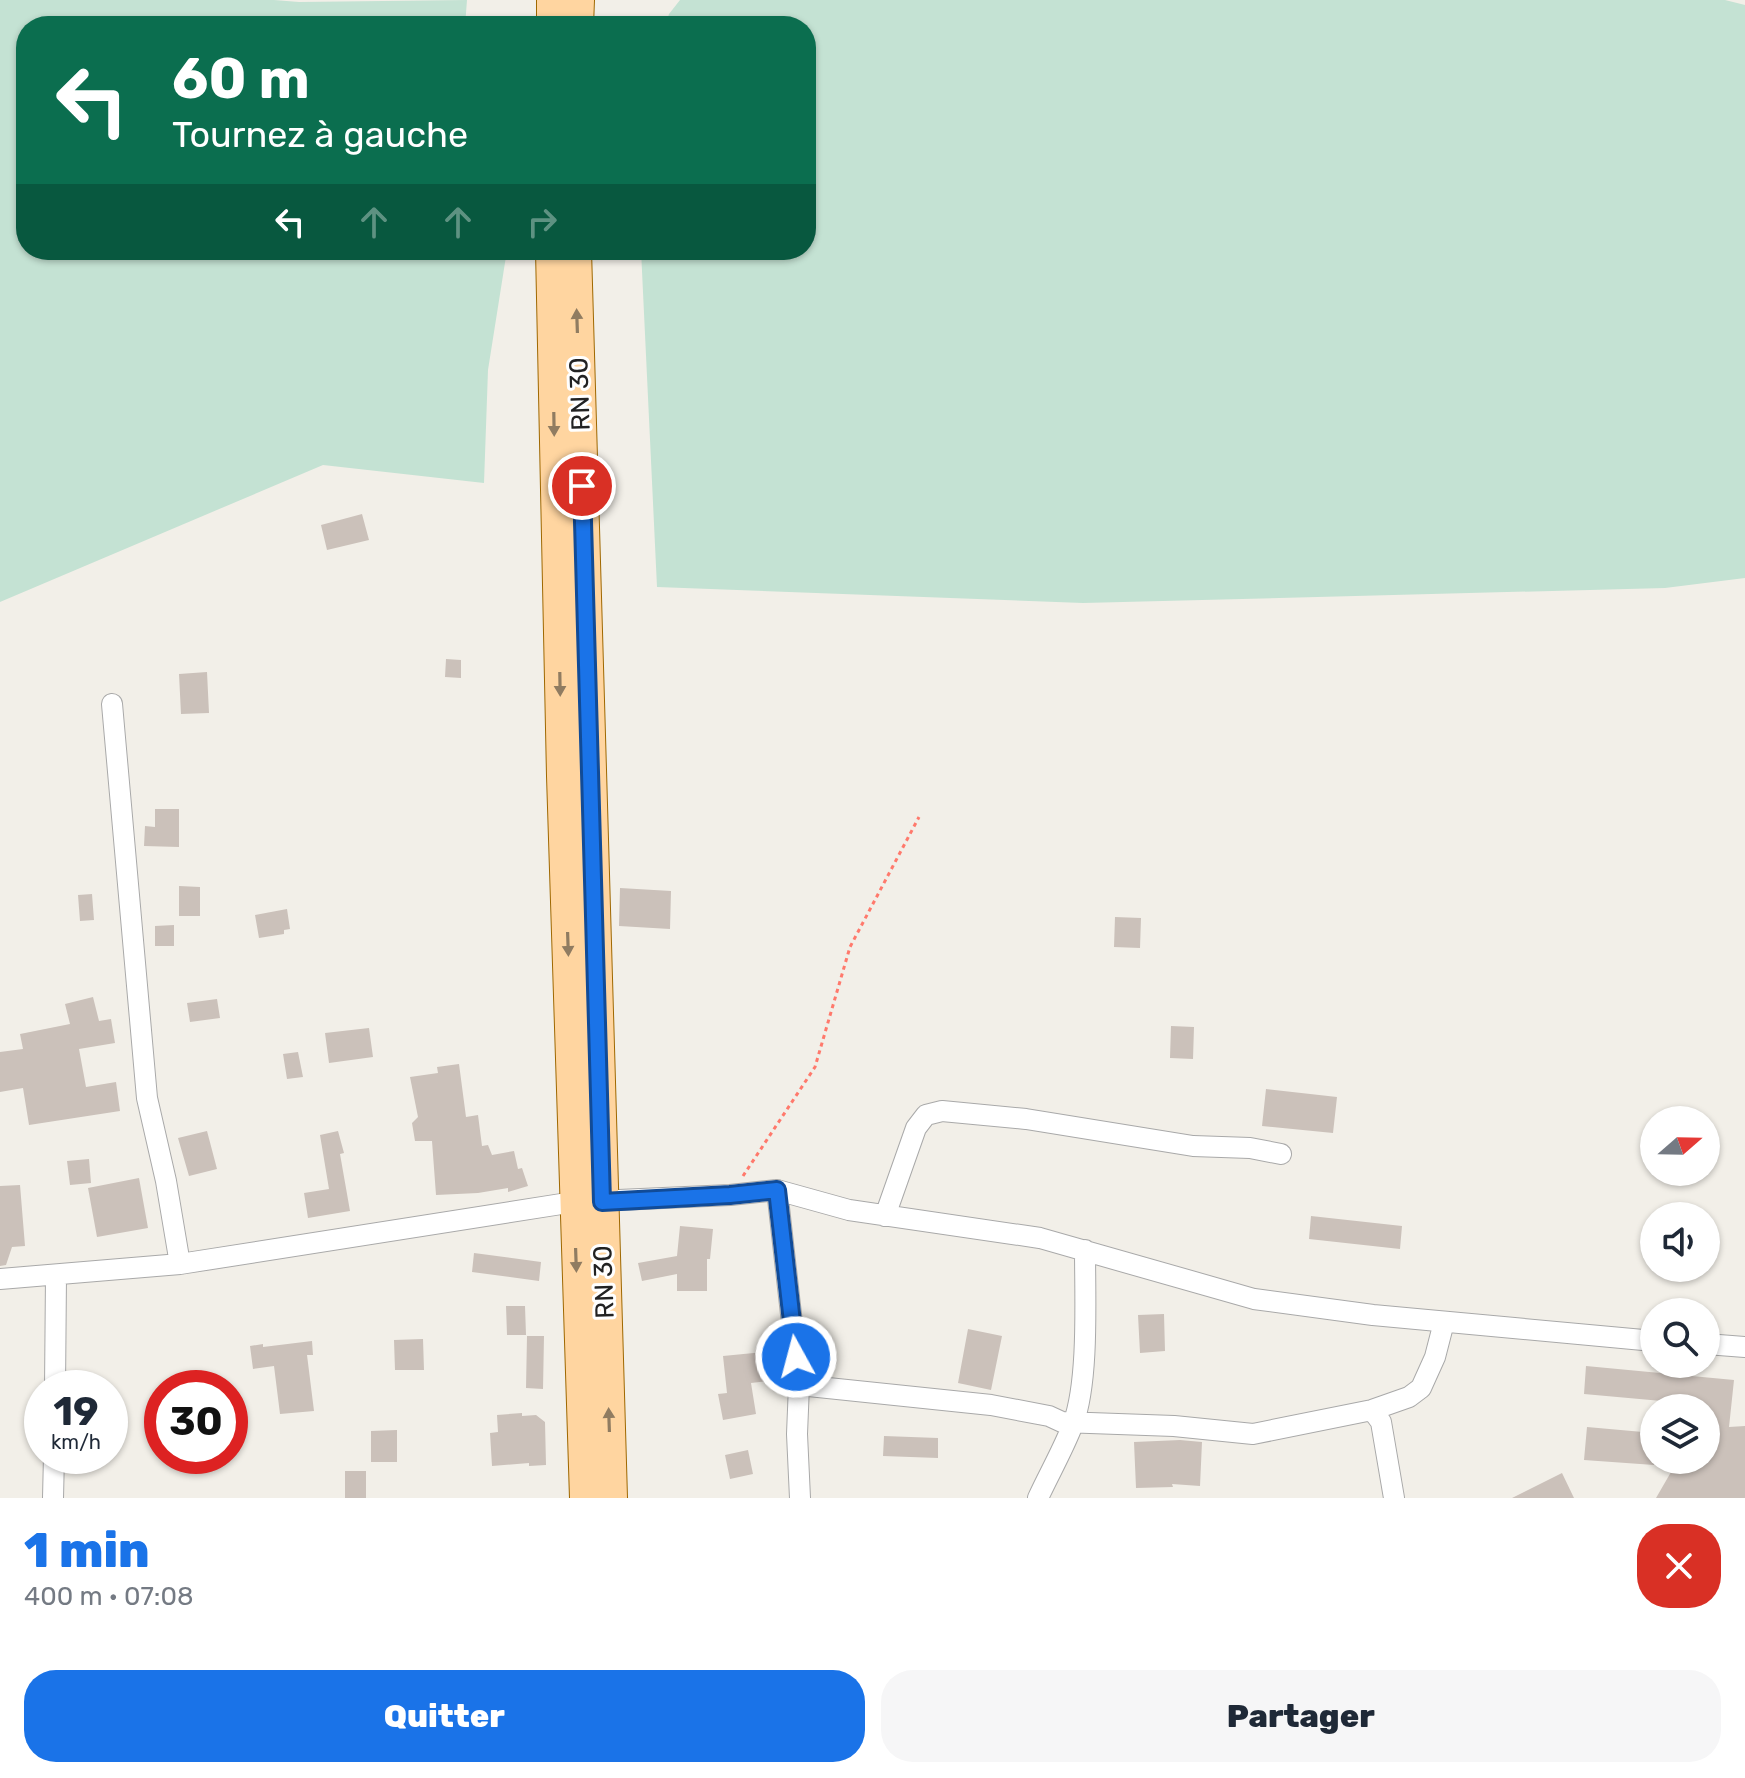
<!DOCTYPE html>
<html lang="fr">
<head>
<meta charset="utf-8">
<style>
  body { margin:0; font-family:Rubik,sans-serif; background:#f6f6f7; color:#1f2937; height:100vh; display:flex; flex-direction:column; font-size:30px; white-space:nowrap }
  * { box-sizing:border-box; margin:0 }
  p { font-size:26px; color:#747a83 }
  .icon { flex:none; width:44px; height:44px; fill:none; stroke:currentColor; stroke-width:2; stroke-linecap:round; stroke-linejoin:round }
  .map { position:relative; height:1498px; overflow:hidden }
  .sheet { display:flex; flex-direction:column; background:#fff; flex:1 }
  .sheet>* { flex:none }
  .hud { position:absolute; left:16px; top:16px; width:800px; height:244px; border-radius:32px; box-shadow:0 2px 6px #0004; background:#0b6e4f; color:#fff; overflow:hidden }
  .needle { width:52px; rotate:70deg }
  .controls { position:absolute; left:1640px; top:1106px; display:grid; gap:16px }
  .controls a { display:grid; place-items:center; width:80px; height:80px; border-radius:50%; background:#fff; box-shadow:0 2px 6px #0004; font-size:40px }
  .speed { position:absolute; left:24px; top:1370px; display:flex; gap:16px; font-size:40px; font-weight:700; text-align:center }
  .speed>* { display:grid; place-content:center; width:104px; height:104px; border-radius:50%; background:#fff; box-shadow:0 2px 6px #0004; line-height:1 }
  .speed small { font-size:20px; font-weight:400 }
  .speed .limit { border:12px solid #d22; background:#fff; color:#111 }
  .pin { position:absolute; display:grid; place-items:center; width:68px; height:68px; color:#fff; margin:-34px; border:4px solid #fff; border-radius:50%; box-shadow:0 2px 8px #0007 }
  .me { position:absolute; width:88px; margin:-44px; rotate:353deg; stroke-linejoin:round; filter:drop-shadow(0 0 6px #0008) }
  .turn { display:flex; align-items:center; gap:28px; height:168px; padding:0 24px; font-size:36px }
  .turn .icon { width:104px; height:104px; stroke-width:2.5 }
  .turn b { display:block; font-size:56px; line-height:68px }
  .lanes { display:flex; align-items:center; height:76px; padding:0 24px; background:#0003; justify-content:center; gap:40px; direction:ltr }
  .lanes .off { opacity:.35 }
  .round { display:grid; place-items:center; flex:none; width:84px; height:84px; border-radius:32px; background:#f6f6f7 }
  .overview { display:flex; align-items:center; justify-content:space-between; height:136px; padding:0 24px }
  h1 { font-size:48px; font-weight:800; line-height:60px; color:#1a73e8 }
  .primary-button { display:flex; gap:16px; margin-top:auto; padding:16px 24px }
  .primary-button a { flex:1; height:92px; border-radius:32px; background:#1a73e8; color:#fff; font-size:32px; font-weight:800; line-height:92px; text-align:center }
  .primary-button a+a { background:#f6f6f7; color:#1f2937 }
  .map>svg:first-child { display:block }
  .wetland { fill:#c4e2d3 }
  .building { fill:#cbc1ba }
  .lines { fill:none; stroke-linecap:round; stroke-linejoin:round }
  .street-casing { stroke:#a9a9a9; stroke-width:22 }
  .primary-casing { stroke:#9f6800; stroke-width:32 }
  .path { stroke:#ff796c; stroke-width:3; stroke-dasharray:4 4; stroke-linecap:butt }
  .street { stroke:#fff; stroke-width:20 }
  .primary { stroke:#ffd5a0; stroke-width:30 }
  .oneway { fill:#907c61 }
  .route-casing { stroke:#114b97; stroke-width:20 }
  .route { stroke:#1a73e8; stroke-width:14 }
  .labels { text-anchor:middle; dominant-baseline:central; stroke-width:6; stroke-linejoin:round; paint-order:stroke }
  .street-label { font-size:26px; fill:#222; stroke:#fff }
</style>
</head>
<body>
<div class="map">
<svg width="1745" height="1498" viewBox="0 0 1745 1498">
  <rect width="100%" height="100%" fill="#f2efe8"/>
  <path class="wetland" d="M0,0H274L299,2L467,0L465,26H26V250H507L488,370L484,483L323,465L0,602Z
    M680,0H1725L1745,5V578L1665,588L1083,603L657,587L641,250H806V26H665L669,14Z"/>
  <path class="building" d="M362,514L369,540L327,550L321,525Z
    M446,659L461,660V678L445,677Z
    M207,672L209,713L181,714L179,674Z
    M155,809H179V847L144,846L145,826L155,827Z
    M179,886L200,887V916H179Z
    M620,888L671,891L670,929L619,926Z
    M92,894L94,920L80,921L78,895Z
    M287,909L290,929L284,930V934L259,938L255,915Z
    M1115,917L1141,918L1140,948L1114,947Z
    M174,925V946H155V926Z
    M93,997L99,1021L111,1019L115,1043L79,1049L86,1087L116,1082L120,1111L29,1125L23,1088L0,1092V1052L23,1049L20,1034L70,1024L65,1004Z
    M217,999L220,1018L190,1022L187,1003Z
    M1171,1026L1194,1027L1193,1059L1170,1058Z
    M369,1028L373,1057L329,1063L325,1033Z
    M298,1052L303,1077L287,1079L283,1054Z
    M459,1064L466,1117L478,1115L482,1146L488,1145L492,1155L514,1151L518,1169L522,1168L528,1186L508,1192V1188L478,1193L436,1195L432,1141H415L412,1123L418,1117L410,1077L438,1073L437,1067Z
    M1266,1089L1337,1097L1333,1133L1262,1126Z
    M207,1131L217,1169L189,1176L178,1138Z
    M338,1131L344,1153L340,1154L350,1211L308,1218L304,1193L329,1189L320,1135Z
    M89,1159L91,1183L70,1185L67,1161Z
    M139,1178L148,1228L97,1237L88,1188Z
    M20,1185L25,1246L12,1247L6,1265L0,1266V1186Z
    M1311,1216L1402,1226L1400,1249L1309,1239Z
    M680,1226L713,1229L710,1259H707V1291H677V1274L642,1281L638,1263L677,1256Z
    M474,1253L541,1262L539,1281L472,1272Z
    M506,1306H525L526,1335H507Z
    M1164,1314L1165,1351L1140,1353L1138,1315Z
    M968,1329L1002,1336L991,1390L958,1383Z
    M527,1336H544L543,1389L526,1388Z
    M423,1339L424,1370H395L394,1340Z
    M312,1341L313,1355H307L314,1411L280,1414L274,1366L253,1369L250,1346L263,1344V1347Z
    M765,1352L768,1381L751,1383L756,1414L723,1420L718,1394L727,1393L723,1356Z
    M1586,1366L1734,1380L1729,1427L1745,1426V1498H1656L1678,1460H1706V1405L1584,1394Z
    M522,1413V1416L536,1415L545,1422L546,1465L529,1466V1463L492,1466L490,1433L498,1432L497,1415Z
    M1587,1427L1654,1433V1465L1584,1460Z
    M397,1430V1462H371V1431Z
    M884,1436L938,1438V1458L883,1456Z
    M1180,1440L1202,1442L1200,1486L1172,1484L1173,1487L1136,1488L1134,1442Z
    M748,1450L753,1474L730,1479L725,1455Z
    M345,1471H366V1498H345Z
    M1562,1473L1574,1498H1512Z"/>
  <g class="lines">
    <defs>
      <path id="street" d="M112,704L147,1098L166,1181L180,1264
        M777,1190L799,1385L797,1434L800,1498
        M885,1216L916,1128L926,1115L942,1111L1026,1119L1193,1146L1250,1148L1281,1154
        M0,1279L180,1264L574,1202L730,1195L777,1190L849,1210L1040,1238L1254,1299L1373,1315L1654,1341
        M1706,1344L1745,1347
        M799,1385L991,1405L1049,1416L1062,1422L1174,1426L1253,1434L1372,1410L1409,1397L1421,1388L1435,1357L1444,1322
        M55,1388L56,1276
        M1372,1410L1381,1422L1394,1498
        M53,1498L54,1456
        M1038,1498C1049,1474 1063,1450 1073,1424C1089,1381 1085,1298 1085,1250"/>
      <path id="primary" d="M552,26V0
        M578,26L579,0
        M551,250L562,776L585,1498
        M576,250L612,1498"/>
    </defs>
    <use href="#street" class="street-casing"/>
    <use href="#primary" class="primary-casing"/>
    <path class="path" d="M743,1176L815,1067L850,947L919,817"/>
    <use href="#street" class="street"/>
    <use href="#primary" class="primary"/>
  </g>
  <defs><path id="oneway-solid" d="M-6-.8H1V-3.2L6.5 0L1 3.2V.8H-6Z" transform="scale(2)"/></defs>
  <g class="oneway">
    <use href="#oneway-solid" transform="translate(577 321) rotate(-92)"/>
    <use href="#oneway-solid" transform="translate(554 424) rotate(89)"/>
    <use href="#oneway-solid" transform="translate(560 684) rotate(89)"/>
    <use href="#oneway-solid" transform="translate(568 944) rotate(88)"/>
    <use href="#oneway-solid" transform="translate(576 1260) rotate(88)"/>
    <use href="#oneway-solid" transform="translate(609 1420) rotate(-92)"/>
  </g>
  <g class="lines">
    <defs>
      <path id="route" d="M582,486L602,1202L730,1195L777,1190L796,1357"/>
    </defs>
    <use href="#route" class="route-casing"/>
    <use href="#route" class="route"/>
  </g>
  <g class="labels">
    <g class="street-label">
      <text transform="translate(580 394) rotate(-92)">RN 30</text>
      <text transform="translate(604 1282) rotate(-92)">RN 30</text>
    </g>
  </g>
</svg>
<div class="controls">
<a><svg class="needle" viewBox="-14 -14 28 28"><path d="M0-13l5 13h-10z" fill="#e53935"/><path d="M0 13l5-13h-10z" fill="#747a83"/></svg></a>
<a><svg class="icon" aria-label="sound" viewBox="0 0 24 24"><path d="M4 9h4l5-4v14l-5-4H4zM17 9q2 3 0 6"/></svg></a>
<a><svg class="icon" aria-label="search" viewBox="0 0 24 24"><circle cx="10" cy="10" r="6"/><path d="M15 15l6 6"/></svg></a>
<a><svg class="icon" aria-label="layers" viewBox="0 0 24 24"><path d="M12 4l9 5-9 5-9-5zM3 14l9 5 9-5"/></svg></a>
</div>
<div class="speed"><div>19<small>km/h</small></div><div class="limit">30</div></div>
<div class="pin" style="left:582px;top:486px;background:#d93025"><svg class="icon" aria-label="arrive" viewBox="0 0 24 24"><path d="M6 21V4h12l-3 4 3 4H6"/></svg></div>
<svg class="me" style="left:796px;top:1357px" viewBox="-20 -20 40 40"><circle r="17" fill="#1a73e8" stroke="#fff" stroke-width="3"/><path d="M0-11L8 9 0 5-8 9z" fill="#fff"/></svg>
<div class="hud">
<div class="turn"><svg class="icon" aria-label="left" viewBox="0 0 24 24"><path d="M17 20v-9H6M10 6l-5 5 5 5"/></svg><div><b>60 m</b>Tournez à gauche</div></div>
<div class="lanes"><svg class="icon" aria-label="left" viewBox="0 0 24 24"><path d="M17 20v-9H6M10 6l-5 5 5 5"/></svg><svg class="icon off" aria-label="ahead" viewBox="0 0 24 24"><path d="M12 20V5M6 11l6-6 6 6"/></svg><svg class="icon off" aria-label="ahead" viewBox="0 0 24 24"><path d="M12 20V5M6 11l6-6 6 6"/></svg><svg class="icon off" aria-label="right" viewBox="0 0 24 24"><path d="M7 20v-9h11M14 6l5 5-5 5"/></svg></div>
</div>
</div>
<section class="sheet">
<div class="overview"><div><h1>1 min</h1><p>400 m · 07:08</p></div><a class="round" style="background:#d93025;color:#fff"><svg class="icon" aria-label="close" viewBox="0 0 24 24"><path d="M6 6l12 12M18 6L6 18"/></svg></a></div>
<div class="primary-button"><a>Quitter</a><a>Partager</a></div>
</section>
</body>
</html>
